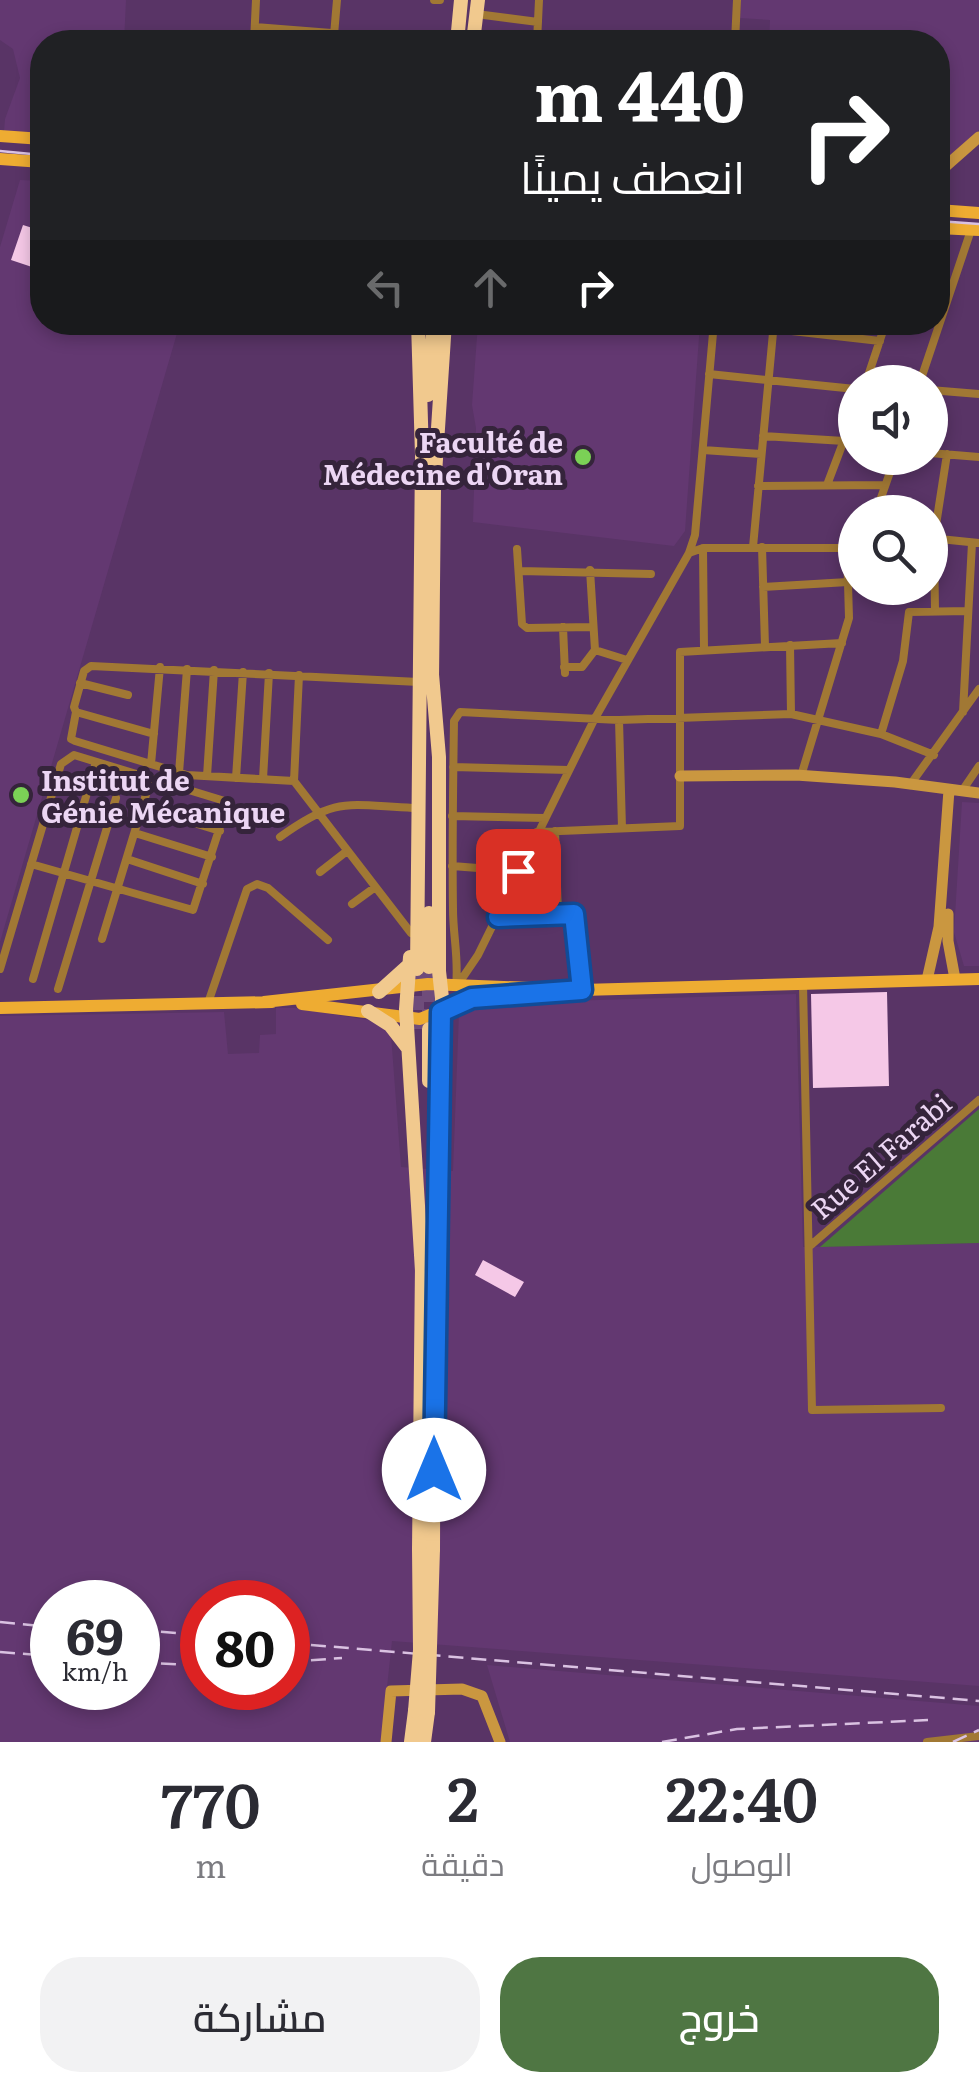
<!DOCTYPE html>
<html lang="ar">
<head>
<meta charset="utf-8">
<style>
  body { margin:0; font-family:Literata,Cairo,serif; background:#f2f2f3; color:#2b2b33; direction:rtl; height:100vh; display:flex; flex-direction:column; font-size:38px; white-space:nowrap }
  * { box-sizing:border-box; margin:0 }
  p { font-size:32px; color:#7c7c81 }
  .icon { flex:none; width:55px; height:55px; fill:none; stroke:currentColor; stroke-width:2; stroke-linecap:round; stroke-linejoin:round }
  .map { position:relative; height:1742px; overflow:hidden; direction:ltr }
  .drawer { display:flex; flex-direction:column; background:#fff; flex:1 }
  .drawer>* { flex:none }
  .guide { position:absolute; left:30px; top:30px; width:920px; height:305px; border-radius:40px; box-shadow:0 5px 15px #0003; direction:rtl; background:#202124; color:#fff; overflow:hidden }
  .fabs { position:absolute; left:838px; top:365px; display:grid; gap:20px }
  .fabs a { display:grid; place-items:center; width:110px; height:110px; border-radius:50%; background:#fff; box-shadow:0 5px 15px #0003; font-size:50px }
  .speed { position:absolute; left:30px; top:1580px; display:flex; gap:20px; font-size:50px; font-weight:700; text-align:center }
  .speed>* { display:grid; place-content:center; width:130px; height:130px; border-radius:50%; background:#fff; box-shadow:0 5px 15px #0003; line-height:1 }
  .speed small { font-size:25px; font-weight:400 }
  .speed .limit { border:15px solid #d22; background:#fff; color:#111 }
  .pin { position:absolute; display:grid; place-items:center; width:85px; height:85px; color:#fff; margin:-42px; border-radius:20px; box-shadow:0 5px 15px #0006 }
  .me { position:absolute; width:110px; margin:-55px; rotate:0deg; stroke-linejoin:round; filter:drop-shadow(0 0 8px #0008) }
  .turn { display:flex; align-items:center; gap:35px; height:210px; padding:0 40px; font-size:45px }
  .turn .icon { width:130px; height:130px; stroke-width:2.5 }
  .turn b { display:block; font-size:70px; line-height:85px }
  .lanes { display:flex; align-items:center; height:95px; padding:0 40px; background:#0003; justify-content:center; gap:50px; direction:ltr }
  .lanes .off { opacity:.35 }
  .eta { display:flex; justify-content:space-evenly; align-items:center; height:170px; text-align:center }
  .eta b { font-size:60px; font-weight:600; line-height:70px }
  .cta { display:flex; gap:20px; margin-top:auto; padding:20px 40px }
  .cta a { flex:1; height:115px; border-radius:40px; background:#4f7643; color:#fff; font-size:40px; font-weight:600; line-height:115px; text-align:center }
  .cta a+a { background:#f2f2f3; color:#2b2b33 }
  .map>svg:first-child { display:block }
  .built { fill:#633871; fill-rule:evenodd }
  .green { fill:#4a7a37 }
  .building { fill:#f5c8e7 }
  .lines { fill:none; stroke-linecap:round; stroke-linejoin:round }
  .highway-tunnel { stroke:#6f4c7b; stroke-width:14; stroke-dasharray:14 7; stroke-linecap:butt }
  .street { stroke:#a17834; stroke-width:8 }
  .secondary { stroke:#ca9740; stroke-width:11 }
  .primary { stroke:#eeac32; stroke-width:12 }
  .highway { stroke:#f1c98e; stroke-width:14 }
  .tram { stroke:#dac2e2; stroke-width:2.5 }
  .rail { stroke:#dac2e2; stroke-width:2.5; stroke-dasharray:15 8; stroke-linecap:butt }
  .highway-bridge { stroke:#f1c98e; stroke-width:14 }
  .route-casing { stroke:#114b97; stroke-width:25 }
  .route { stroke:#1a73e8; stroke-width:18 }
  .poi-dot { fill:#7bd156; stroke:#35243b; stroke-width:4 }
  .labels { text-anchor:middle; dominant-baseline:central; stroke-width:10; stroke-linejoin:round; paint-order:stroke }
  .poi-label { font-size:28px; font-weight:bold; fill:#ecd6f4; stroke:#35243b; text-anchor:end }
  .street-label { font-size:28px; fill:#ecd6f4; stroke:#35243b }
</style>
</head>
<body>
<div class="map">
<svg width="979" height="1742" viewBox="0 0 979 1742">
  <rect width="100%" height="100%" fill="#593466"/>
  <path class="built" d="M0,0H126L124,42H42V133L4,132L5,119L20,78L13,49L0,40Z
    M741,0H979V130L938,167V42H769L770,20L740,18Z
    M20,180L42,181V322L180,323L0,942V247Z
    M478,323H700L685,531L674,546L473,522L476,428L472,405Z
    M962,802L979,803V966H964L954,932Z
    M796,994L803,1247L979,1243V1686L392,1641L381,1742H0V1016L224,1012L228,1054L259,1053L260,1035L276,1034V1008H295L374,1021L391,1035L401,1167L453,1171L459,1013L467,1004ZM52,1602H138V1688H52ZM202,1602H288V1688H202Z
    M487,1665L979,1706V1742H510Z"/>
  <path class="green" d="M979,1109V1243L820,1247Z"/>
  <path class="building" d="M23,225L42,231V247L39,246L32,267L11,260Z
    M887,992L889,1086L813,1088L811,994Z
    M483,1260L524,1282L515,1297L475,1275Z"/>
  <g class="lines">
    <path class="highway-tunnel" d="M429,967V1023
      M417,975V1029"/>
    <path class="street" d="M434,0H440
      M484,15L538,22
      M255,27L446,42
      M334,35L337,0
      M254,42L256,0
      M537,42L539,0
      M735,42L737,0
      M774,329L880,341
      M709,374L855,389
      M866,382L886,322
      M920,382L971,230
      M930,390L979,394
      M763,436L844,441
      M703,450L761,454
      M930,453L979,457
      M827,485L855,411
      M758,486L885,485
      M876,512L895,458
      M930,538L979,543
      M753,547L774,322
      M762,547L765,646
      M703,548L704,649
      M517,549L522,624L527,628L592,627
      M689,553L703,548H855
      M590,570L595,650
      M520,571L651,574
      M763,587L848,582
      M935,611L934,538L947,454
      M563,627L565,673
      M790,645L791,714
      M564,667H582L595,650L627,660
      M80,683L128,695
      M76,712L71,739L75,741L187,775L294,781L411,933
      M963,712L972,543
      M619,720L622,828
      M154,734L76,712L74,707L84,671L91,666L419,682
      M881,734L903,661L909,612L968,611
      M151,764L160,667
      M453,767L569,770
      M179,773L187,669
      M207,776L214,670
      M801,776L849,618L847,548
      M236,778L243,672
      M263,779L269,673
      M294,781L299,675
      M910,785L979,689
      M962,791L979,766
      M142,807L220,831
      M452,816L544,818
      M555,831L558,913
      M537,832L680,826V652L842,643
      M135,833L212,857
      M280,837C337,796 346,805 413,808
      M127,859L203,884
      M452,866L518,871
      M320,872L347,851
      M352,904L374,888
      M497,917L574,914L582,990
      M102,939L151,778
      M0,969L61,764L74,755L228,802L193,910L31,864
      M33,979L96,762
      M459,983L478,955L594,720L689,553L695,535L714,322
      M803,984L812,1410L941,1408
      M456,987C459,959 453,936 453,909C452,846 453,784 454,721L460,712L619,720L791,714L881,734L934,755
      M58,989L116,798
      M208,1003L247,889L257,884L268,888L328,940
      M811,1245L979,1100
      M927,1742L979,1736"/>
    <path class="secondary" d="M938,173L979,137
      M680,776L796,775L895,782L979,793
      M948,914V941L955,979
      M927,980L939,927L949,790
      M386,1742L391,1691L462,1689L482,1696L500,1742"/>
    <path class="primary" d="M0,136L42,139
      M0,159L42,162
      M938,210L979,213
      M938,228L979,230
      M264,1002L428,984L582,990L979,979
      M302,1004L420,1019L471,998L531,995
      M0,1008L272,1002"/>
    <path class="highway" d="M457,42L461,0
      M473,42L478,0
      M428,395L434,322
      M432,674L439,757V971L442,998L440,1203L434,1272L433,1549
      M432,681L434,489L445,322
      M410,957L406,1009L422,1271
      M429,967V913
      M417,969L422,455L418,322
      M379,992L409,965
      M368,1011L390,1025L407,1047
      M429,1029V1081
      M419,1549L422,1265
      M411,1742L415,1711
      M424,1742L428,1712"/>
    <path class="tram" d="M0,151L42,155
      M938,221L979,224"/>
    <path class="rail" d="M0,1622L52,1627
      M138,1630L202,1635
      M288,1643L979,1701
      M0,1652L52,1656
      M138,1662L202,1666
      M288,1662L342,1658
      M662,1742L737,1729L928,1720
      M953,1742L979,1730"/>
    <path class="highway-bridge" d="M415,1711L420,1650L419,1549
      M428,1712L433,1549"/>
  </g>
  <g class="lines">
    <defs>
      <path id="route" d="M434,1470L441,1012L472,998L582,990L574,914L498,917L518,871"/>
    </defs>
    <use href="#route" class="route-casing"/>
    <use href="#route" class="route"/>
  </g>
  <g class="poi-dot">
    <circle cx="583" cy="457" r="10"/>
    <circle cx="21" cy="795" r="10"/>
  </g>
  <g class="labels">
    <g class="poi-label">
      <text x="563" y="441">Faculté de<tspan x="563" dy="32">Médecine d'Oran</tspan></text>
      <text x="41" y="779" text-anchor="start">Institut de<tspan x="41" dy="32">Génie Mécanique</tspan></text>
    </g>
    <g class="street-label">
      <text transform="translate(880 1155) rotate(-41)">Rue El Farabi</text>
    </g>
  </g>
</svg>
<div class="fabs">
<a><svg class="icon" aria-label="sound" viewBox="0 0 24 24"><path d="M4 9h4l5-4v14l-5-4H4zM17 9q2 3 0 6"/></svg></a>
<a><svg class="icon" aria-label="search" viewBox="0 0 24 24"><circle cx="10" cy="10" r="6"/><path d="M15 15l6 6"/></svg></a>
</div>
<div class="speed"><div>69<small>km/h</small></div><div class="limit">80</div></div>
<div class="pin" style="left:518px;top:871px;background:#d93025"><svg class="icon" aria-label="arrive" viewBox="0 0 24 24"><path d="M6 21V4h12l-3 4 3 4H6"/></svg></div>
<svg class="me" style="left:434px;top:1470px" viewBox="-20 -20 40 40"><circle r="19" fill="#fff"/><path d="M0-13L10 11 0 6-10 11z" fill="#1a73e8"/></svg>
<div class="guide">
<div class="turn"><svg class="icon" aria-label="right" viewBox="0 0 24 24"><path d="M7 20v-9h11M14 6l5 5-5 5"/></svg><div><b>440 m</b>انعطف يمينًا</div></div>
<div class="lanes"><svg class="icon off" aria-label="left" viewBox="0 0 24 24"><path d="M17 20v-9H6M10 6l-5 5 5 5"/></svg><svg class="icon off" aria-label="ahead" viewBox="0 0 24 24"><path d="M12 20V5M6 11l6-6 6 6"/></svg><svg class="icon" aria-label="right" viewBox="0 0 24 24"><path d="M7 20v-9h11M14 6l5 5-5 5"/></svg></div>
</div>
</div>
<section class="drawer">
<div class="eta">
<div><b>22:40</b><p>الوصول</p></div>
<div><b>2</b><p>دقيقة</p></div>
<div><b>770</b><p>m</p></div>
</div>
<div class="cta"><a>خروج</a><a>مشاركة</a></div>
</section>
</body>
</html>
